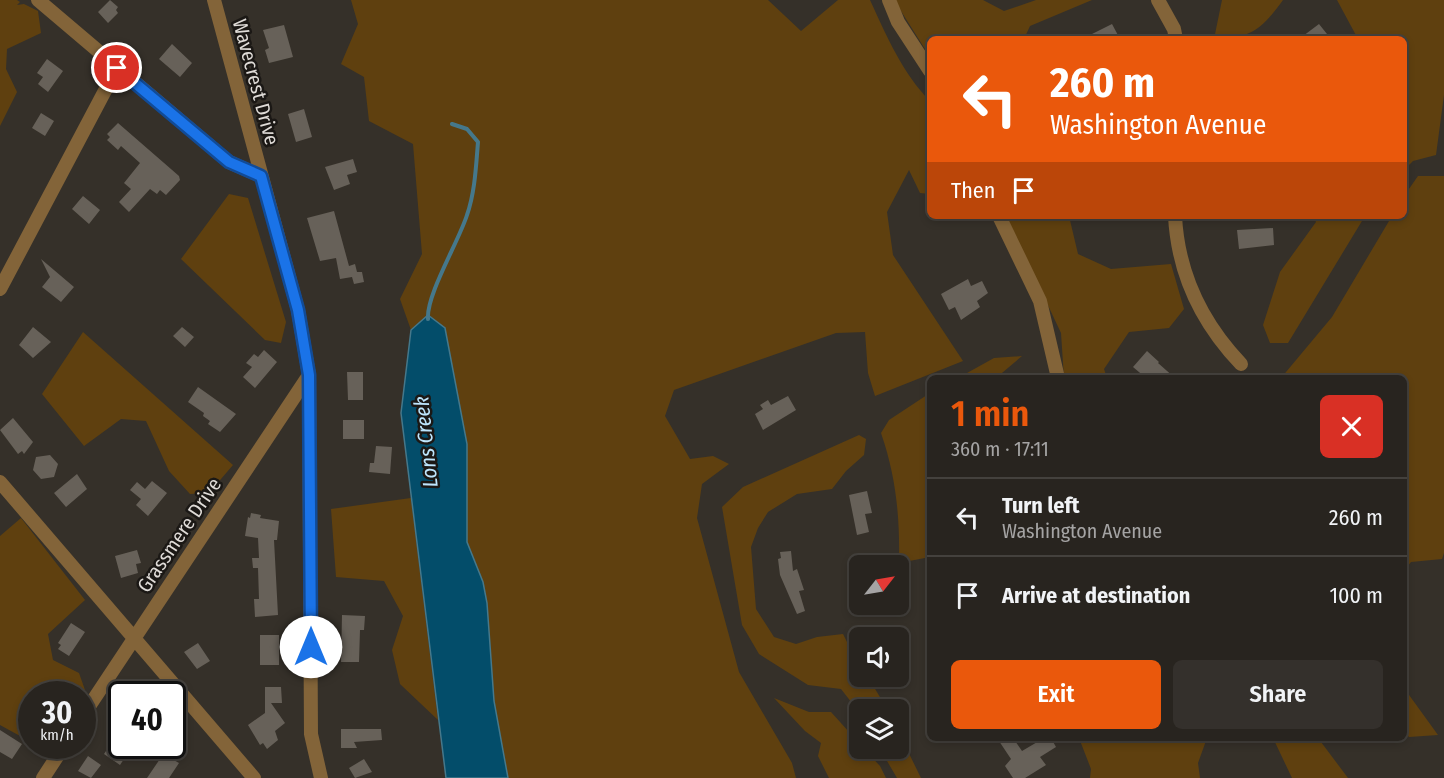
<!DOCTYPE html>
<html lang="en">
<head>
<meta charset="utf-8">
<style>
  body { margin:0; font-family:"Fira Sans Condensed",sans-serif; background:#34302c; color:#f1f3f6; height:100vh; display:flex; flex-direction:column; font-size:22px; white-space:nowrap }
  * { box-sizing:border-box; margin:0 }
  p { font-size:20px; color:#a5a4a4 }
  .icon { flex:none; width:33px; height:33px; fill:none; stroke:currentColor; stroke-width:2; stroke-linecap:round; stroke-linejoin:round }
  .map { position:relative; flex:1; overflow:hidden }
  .details { position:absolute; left:927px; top:375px; width:480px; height:366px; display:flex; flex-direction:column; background:#28241f; border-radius:9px; box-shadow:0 3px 9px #0003,0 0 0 2px #44413d }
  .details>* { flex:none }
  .hud { position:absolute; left:927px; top:36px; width:480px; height:183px; border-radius:9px; box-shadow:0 3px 9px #0003,0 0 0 2px #44413d; background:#ea580c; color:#fff; overflow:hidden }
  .needle { width:39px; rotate:59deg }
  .fabs { position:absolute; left:849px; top:555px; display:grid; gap:12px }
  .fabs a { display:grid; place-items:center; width:60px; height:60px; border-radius:9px; background:#28241f; box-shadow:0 3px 9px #0003,0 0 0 2px #44413d; font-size:30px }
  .speed { position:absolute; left:18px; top:681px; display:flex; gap:12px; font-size:30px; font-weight:700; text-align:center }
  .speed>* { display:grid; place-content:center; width:78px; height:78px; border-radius:50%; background:#28241f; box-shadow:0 3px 9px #0003,0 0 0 2px #44413d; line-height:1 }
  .speed small { font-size:15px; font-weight:400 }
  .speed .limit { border:3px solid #111; border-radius:9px; background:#fff; color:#111 }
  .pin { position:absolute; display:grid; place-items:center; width:51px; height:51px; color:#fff; margin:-26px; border:3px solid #fff; border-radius:50%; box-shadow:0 2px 6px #0007 }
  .me { position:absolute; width:66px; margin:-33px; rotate:0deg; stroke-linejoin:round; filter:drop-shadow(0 0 4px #0008) }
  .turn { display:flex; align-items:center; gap:21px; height:126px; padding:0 24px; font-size:27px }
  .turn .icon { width:78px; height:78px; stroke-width:2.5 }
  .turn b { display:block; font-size:42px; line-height:51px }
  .then { display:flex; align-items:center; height:57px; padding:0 24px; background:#0003; gap:12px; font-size:22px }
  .round { display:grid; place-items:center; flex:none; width:63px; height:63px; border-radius:9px; background:#34302c }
  .headline { display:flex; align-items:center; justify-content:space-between; height:102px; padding:0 24px }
  h1 { font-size:36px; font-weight:600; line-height:45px; color:#ea580c }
  .cta { display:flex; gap:12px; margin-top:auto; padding:12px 24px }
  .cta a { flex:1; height:69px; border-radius:9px; background:#ea580c; color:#fff; font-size:24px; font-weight:600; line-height:69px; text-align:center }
  .cta a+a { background:#34302c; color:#f1f3f6 }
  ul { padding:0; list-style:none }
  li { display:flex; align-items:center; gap:18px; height:78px; padding:0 24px; border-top:2px solid #44413d }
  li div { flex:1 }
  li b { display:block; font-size:22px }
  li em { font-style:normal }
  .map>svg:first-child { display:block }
  .green { fill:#5f400f }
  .water { fill:#034d6a; stroke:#45788b; stroke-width:1.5 }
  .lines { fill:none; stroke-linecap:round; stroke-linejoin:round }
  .stream { stroke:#45788b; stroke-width:4 }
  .building { fill:#676159 }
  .minor { stroke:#836439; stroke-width:14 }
  .route-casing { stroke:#114b97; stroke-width:15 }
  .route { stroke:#1a73e8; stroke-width:10 }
  .labels { text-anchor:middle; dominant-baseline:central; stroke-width:5; stroke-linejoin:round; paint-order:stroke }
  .street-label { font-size:20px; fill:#dfdbd7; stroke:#1b1815 }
  .water-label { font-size:21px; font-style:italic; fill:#bee6fd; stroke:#1b1815 }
</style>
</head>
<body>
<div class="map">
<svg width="1444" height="778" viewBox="0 0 1444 778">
  <rect width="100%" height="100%" fill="#353029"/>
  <path class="green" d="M0,0H17L20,2L17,5L24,4L38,11L41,33L7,49L6,69L17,92L0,126Z
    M351,0H768L801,31L838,0H870C886,35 903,74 930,101V194L920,193L909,170L887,212L893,255L963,361L875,396L868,373L865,332L836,333L674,390L665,416L690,459L713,456L729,464L702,484L697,518L739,672L792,763L796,778H508L494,701L487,603L483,582L467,542V444L445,328L428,315L411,330L400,299L422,254L413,144L369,121L364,77L341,64L358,24Z
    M894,0H983L1004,11L1036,0H1092L1030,26L1024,39H930V57Z
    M1222,0H1283C1262,29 1251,39 1214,39Z
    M1337,0H1444V95L1436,155L1413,161L1404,170V39H1358Z
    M1418,176H1444V553L1442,559L1411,562L1404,571V378H1281L1332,317L1392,216H1404V196Z
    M229,194L248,198L286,322L281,343L265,340L181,259Z
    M1006,216H1069L1078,254L1111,269L1171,264L1184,309L1169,328L1129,332L1104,369L1107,378H1064L1061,333Z
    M1313,216H1365L1288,343H1270L1263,325L1280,272L1316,222Z
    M83,332L233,465L209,493L190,494L169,471L146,421L121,419L84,446L42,394Z
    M1022,356L996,378H958L994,358Z
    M930,393V557L899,563C900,517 896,476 881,433L889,420Z
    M859,435L866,439L864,455L846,471L832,489L797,494L768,512L758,528L751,547L756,609L774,637L796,644L817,637L843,634L859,666L860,676L868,677L887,709L860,710L859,712L841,689L808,685L759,654L742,625L722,507L743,487Z
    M411,498L438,720L400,684L392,650L403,616L384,581L336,577L331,509Z
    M21,518L85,600L48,634L53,660L79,673L85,690L82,694H32L31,742L0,725V536Z
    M1404,688L1438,735L1409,737L1404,731Z
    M774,698L809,712H831L859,743L860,748L864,749L880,766L886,778H829L818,756L821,743L805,731Z
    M899,733L920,776L921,778H897L880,749L898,748Z
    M1079,738H1207L1198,763L1200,778H1090L1091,769Z
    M1273,738H1318L1348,778H1292Z"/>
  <path class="water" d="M428,315L445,328L467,444V542L483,582L487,603L494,701L508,778H446L401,413L411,330Z"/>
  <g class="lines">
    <path class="stream" d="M428,319C426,295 459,241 467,215C475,192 476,166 478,142L467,129L452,124"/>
  </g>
  <path class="building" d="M110,0L118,7L116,10L118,13L108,23L98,12Z
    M1112,24L1120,39H1082Z
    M1319,24L1331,39H1299Z
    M284,25L293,57L269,63L265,50L269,48L263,30Z
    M172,44L192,63L180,77L159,59Z
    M47,59L63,71L48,92L38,84L43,77L37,73Z
    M304,109L312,137L296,142L288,114Z
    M41,113L54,121L45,136L32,128Z
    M118,123L179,176L180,180L166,195L160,190L157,194L150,189L129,212L119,202L131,189L124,183L140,163L121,146L118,150L107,140L110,137L107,134Z
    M353,159L357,172L347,175L350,184L334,190L325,167Z
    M83,196L100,210L89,224L72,209Z
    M334,211L349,266L355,264L357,272H362L364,282L354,284L352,277L340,279L336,258L320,261L307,218Z
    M1273,228L1274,245L1239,249L1237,230Z
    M41,259L74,287L61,302L42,287L50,277Z
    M968,279L971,286L982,281L988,293L977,301L980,307L961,320L955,307L949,310L941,294Z
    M33,327L51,342L33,358L19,345Z
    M182,327L194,337L185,347L173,336Z
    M264,350L277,362L255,388L243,377L252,367L246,363L254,354L258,357Z
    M1147,351L1159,362L1158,363L1175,378H1146L1133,367Z
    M347,372H363V400H348Z
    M198,387L236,414L220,432L208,424L210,421L203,416L204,413L188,402Z
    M788,396L796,410L763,430L755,414L763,409L760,405L768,400L771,405Z
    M13,418L33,442L24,454L22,451L18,454L0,430Z
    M343,420H364V439H343Z
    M376,446L392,447L390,474L369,472L370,463H374Z
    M50,455L58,464L54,477L41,479L33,470L36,457Z
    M77,474L87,489L66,507L54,493Z
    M152,481L167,493L148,516L136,505L141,499L130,490L137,482L145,489Z
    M867,491L872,513L865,514L869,532L857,535L849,495Z
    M251,513L261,515L260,518L279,521L277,540H274L278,615L255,617L254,599H259L258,568H253L252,558H259L258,538L245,536L248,517L250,518Z
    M137,550L141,563L136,564L138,573L121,578L115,556Z
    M791,551L793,571L797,569L804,590L799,591L805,611L797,614L780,575L778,559L781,558L780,552Z
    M342,615L365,616L364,630H360L359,662H341Z
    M71,623L85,632L69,656L58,649L61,645L58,643Z
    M260,635H279V665H260Z
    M198,643L210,661L197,669L184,652Z
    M265,687H281L282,703H271L285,723L275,731L278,740L267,749L263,743L260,745L248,725L265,713Z
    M341,729H381L382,740L354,742L357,748H341Z
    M0,730L22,744L12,759L0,752Z
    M997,738H1013L1022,751L1044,738H1051L1056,747L1040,757L1046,765L1025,778H1013L1005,766L1011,759Z
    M110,745L126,756L120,765L104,754Z
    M166,750L174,756L172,759L179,763L169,778H147Z
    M88,756L101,765L91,778L78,771Z
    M364,759L372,772L355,778L349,768Z"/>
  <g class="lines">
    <path class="minor" d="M38,0L229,162L261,176
      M214,0L298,310L309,375L311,734L321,778
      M889,0L898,22L930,71
      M1158,0L1174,29L1176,39
      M999,216L1040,301L1058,378
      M1175,216C1178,274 1201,322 1241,364
      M0,289L117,68
      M0,482L254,778
      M82,717L309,375
      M43,778L64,746"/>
  </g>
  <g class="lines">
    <defs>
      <path id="route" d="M117,68L229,162L261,176L298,310L309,375L311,647"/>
    </defs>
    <use href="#route" class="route-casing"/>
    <use href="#route" class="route"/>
  </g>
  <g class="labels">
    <g class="street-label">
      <text transform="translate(256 82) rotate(75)">Wavecrest Drive</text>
      <text transform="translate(179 535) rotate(-56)">Grassmere Drive</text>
    </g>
    <g class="water-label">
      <text transform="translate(426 442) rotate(-96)">Lons Creek</text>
    </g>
  </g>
</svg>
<div class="fabs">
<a><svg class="needle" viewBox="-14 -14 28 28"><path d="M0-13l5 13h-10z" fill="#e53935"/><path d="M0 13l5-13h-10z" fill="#a5a4a4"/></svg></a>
<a><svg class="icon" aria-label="sound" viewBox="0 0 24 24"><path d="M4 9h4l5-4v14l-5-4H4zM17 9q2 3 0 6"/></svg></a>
<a><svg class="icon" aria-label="layers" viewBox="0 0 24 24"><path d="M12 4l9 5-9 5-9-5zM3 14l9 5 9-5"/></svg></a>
</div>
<div class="speed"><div>30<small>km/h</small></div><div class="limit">40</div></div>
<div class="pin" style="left:117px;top:68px;background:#d93025"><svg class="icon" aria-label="arrive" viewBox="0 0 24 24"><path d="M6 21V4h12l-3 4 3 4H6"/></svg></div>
<svg class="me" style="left:311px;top:647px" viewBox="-20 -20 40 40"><circle r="19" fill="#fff"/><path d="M0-13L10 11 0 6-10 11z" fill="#1a73e8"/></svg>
<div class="hud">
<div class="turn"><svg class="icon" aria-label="left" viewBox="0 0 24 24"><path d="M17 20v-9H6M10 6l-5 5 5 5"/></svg><div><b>260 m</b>Washington Avenue</div></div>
<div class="then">Then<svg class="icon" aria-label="arrive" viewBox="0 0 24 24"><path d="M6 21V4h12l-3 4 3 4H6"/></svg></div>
</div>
<section class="details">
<div class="headline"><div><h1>1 min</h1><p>360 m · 17:11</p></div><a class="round" style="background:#d93025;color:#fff"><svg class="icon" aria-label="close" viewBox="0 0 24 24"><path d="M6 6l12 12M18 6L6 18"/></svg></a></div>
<ul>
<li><svg class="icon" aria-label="left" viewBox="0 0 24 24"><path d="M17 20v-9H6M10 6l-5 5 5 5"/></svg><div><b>Turn left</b><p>Washington Avenue</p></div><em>260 m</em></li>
<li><svg class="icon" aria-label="arrive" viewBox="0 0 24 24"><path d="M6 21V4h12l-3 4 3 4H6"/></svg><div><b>Arrive at destination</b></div><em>100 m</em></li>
</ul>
<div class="cta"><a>Exit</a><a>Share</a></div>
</section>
</div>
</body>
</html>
